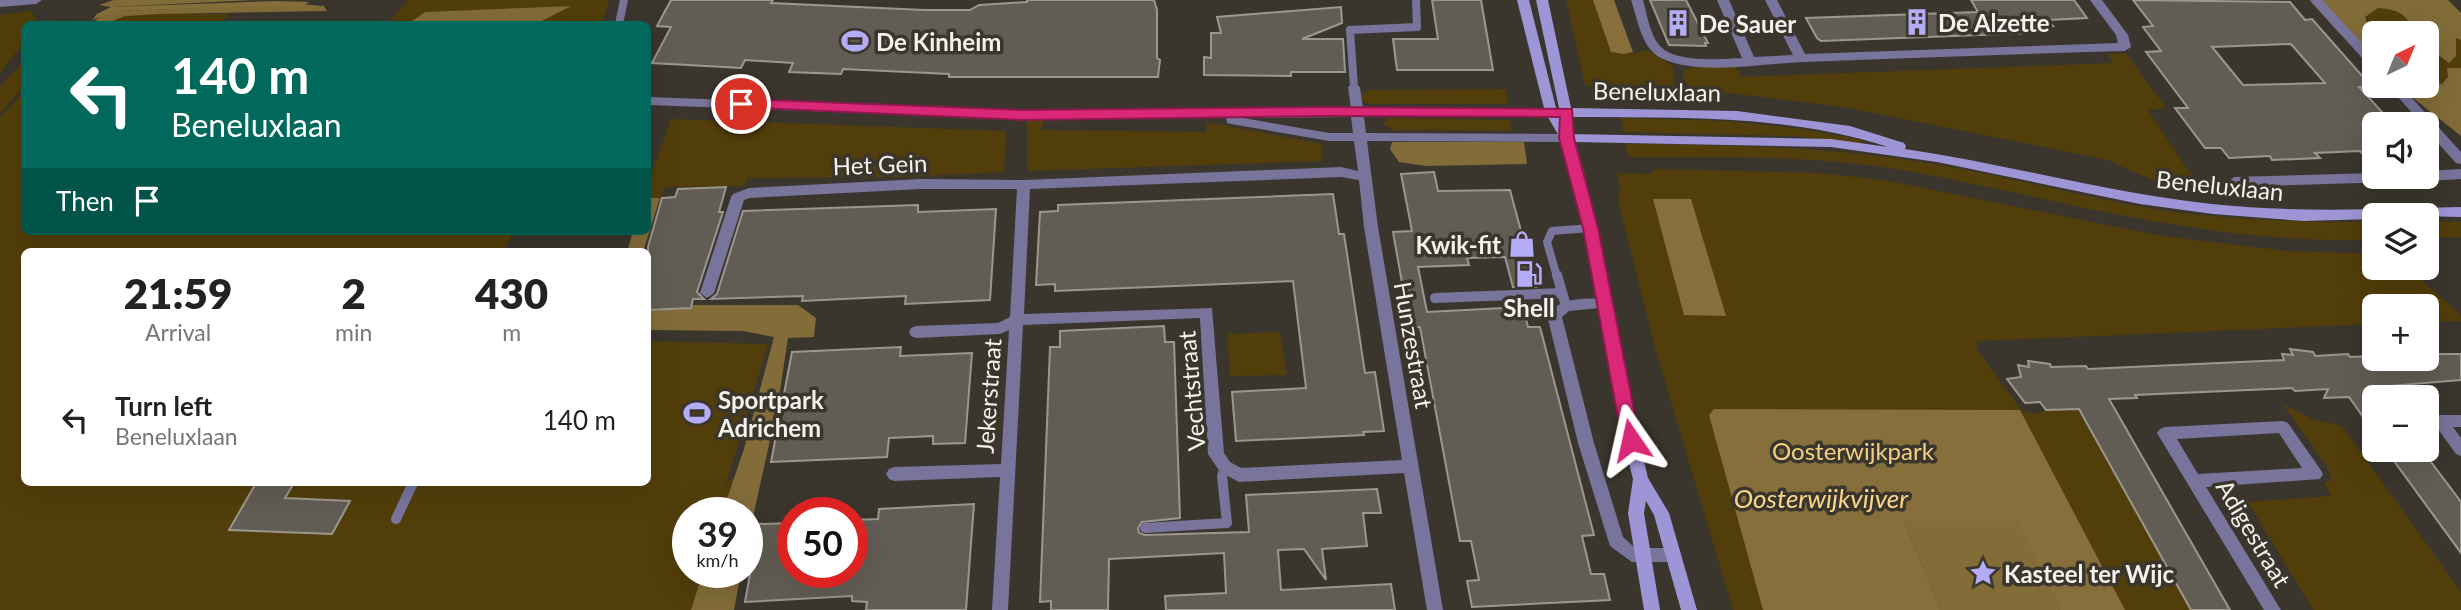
<!DOCTYPE html>
<html lang="en">
<head>
<meta charset="utf-8">
<style>
  body { margin:0; font-family:Lato,sans-serif; background:#f2f2f2; color:#222; height:100vh; display:flex; flex-direction:column; font-size:26px; white-space:nowrap }
  * { box-sizing:border-box; margin:0 }
  p { font-size:23px; color:#767676 }
  .icon { flex:none; width:38px; height:38px; fill:none; stroke:currentColor; stroke-width:2; stroke-linecap:round; stroke-linejoin:round }
  .map { position:relative; flex:1; overflow:hidden }
  .side { position:absolute; left:21px; top:248px; width:630px; height:238px; display:flex; flex-direction:column; background:#fff; border-radius:10px; box-shadow:0 7px 28px #0002 }
  .side>* { flex:none }
  .banner { position:absolute; left:21px; top:21px; width:630px; height:214px; border-radius:10px; box-shadow:0 7px 28px #0002; background:#00695c; color:#fff; overflow:hidden }
  .needle { width:46px; rotate:43deg }
  .buttons { position:absolute; left:2362px; top:21px; display:grid; gap:14px }
  .buttons a { display:grid; place-items:center; width:77px; height:77px; border-radius:10px; background:#fff; box-shadow:0 7px 28px #0002; font-size:35px }
  .speed { position:absolute; left:672px; top:497px; display:flex; gap:14px; font-size:35px; font-weight:700; text-align:center }
  .speed>* { display:grid; place-content:center; width:91px; height:91px; border-radius:50%; background:#fff; box-shadow:0 7px 28px #0002; line-height:1 }
  .speed small { font-size:18px; font-weight:400 }
  .speed .limit { border:10px solid #d22; background:#fff; color:#111 }
  .pin { position:absolute; display:grid; place-items:center; width:60px; height:60px; color:#fff; margin:-30px; border:4px solid #fff; border-radius:50%; box-shadow:0 2px 7px #0007 }
  .me { position:absolute; width:77px; margin:-38px; rotate:349deg; stroke-linejoin:round; filter:drop-shadow(0 0 5px #0008) }
  .turn { display:flex; align-items:center; gap:24px; height:147px; padding:0 35px; font-size:32px }
  .turn .icon { width:91px; height:91px; stroke-width:2.5 }
  .turn b { display:block; font-size:49px; line-height:60px }
  .then { display:flex; align-items:center; height:66px; padding:0 35px; background:#0003; gap:14px; font-size:26px }
  .eta { display:flex; justify-content:space-evenly; align-items:center; height:119px; text-align:center }
  .eta b { font-size:42px; font-weight:800; line-height:49px }
  ul { padding:0; list-style:none }
  li { display:flex; align-items:center; gap:21px; height:105px; padding:0 35px }
  li div { flex:1 }
  li b { display:block; font-size:26px }
  li em { font-style:normal }
  .map>svg:first-child { display:block }
  .green { fill:#523e0a }
  .forest { fill:#826c38 }
  .water { fill:#866f3b }
  .building { fill:#625d54; stroke:#9c978e; stroke-width:2; fill-rule:evenodd }
  .lines { fill:none; stroke-linecap:round; stroke-linejoin:round }
  .service-far1 { stroke:#78749c; stroke-width:8 }
  .service { stroke:#78749c; stroke-width:10 }
  .minor { fill:#78749c; fill-rule:evenodd }
  .secondary { fill:#9d95d5; fill-rule:evenodd }
  .route { fill:#db2777; stroke:#8e194d; stroke-width:2 }
  .labels { text-anchor:middle; dominant-baseline:central; stroke-width:7; stroke-linejoin:round; paint-order:stroke }
  .poi-label { font-size:24px; font-weight:bold; fill:#f4f2ec; stroke:#3a362e; text-anchor:start }
  .street-label { font-size:24px; fill:#f4f2ec; stroke:#3a362e }
  .park-label { font-size:24px; fill:#f3d081; stroke:#3a362e }
  .water-label { font-size:26px; font-style:italic; fill:#fad788; stroke:#3a362e }
</style>
</head>
<body>
<div class="map">
<svg width="2461" height="610" viewBox="0 0 2461 610">
  <rect width="100%" height="100%" fill="#3a362e"/>
  <path class="green" d="M408,0H609L602,24H536L569,6L426,12L408,24H388Z
    M1566,0H1593L1614,53L1630,54L1648,50L1673,66L1674,86L1596,88L1585,85Z
    M2378,8C2400,10 2405,13 2415,33C2395,33 2374,38 2365,16Z
    M31,11L36,18L35,24H24V42L0,73V15Z
    M159,14H229L220,24H105L125,16Z
    M2456,38L2461,40V68H2448V77L2442,84L2428,81L2427,46L2449,63L2456,56Z
    M2126,53L2166,108L2148,110L2202,191L2165,186L2110,161L2079,154L1843,107L1696,89C1687,86 1682,82 1683,72L1690,67H1736L1741,77L2113,63L2108,54Z
    M24,61V87L0,113V86Z
    M1506,89L1508,104H1370L1361,100L1359,94L1370,90Z
    M24,91V231H514L503,252H24V483H648V341L768,344L725,488L729,480L733,479L722,513H688V572H703L691,610H0V117Z
    M1388,118L1509,120L1512,131L1393,130L1383,124Z
    M1620,118L1724,121L1802,129L1861,140V144L1794,136L1624,132Z
    M671,119L1006,131L1004,172L901,177L747,178L745,186L666,187L660,198H648V184Z
    M1043,119L1042,130L1206,132L1207,122L1322,144L1321,161L1027,171V120Z
    M1625,144C1718,145 1809,146 1901,159C1979,170 2054,190 2131,205C2211,220 2293,222 2375,222V240C2313,241 2251,237 2190,227C2087,212 1986,183 1883,167C1799,155 1714,157 1629,157Z
    M1656,169L1817,173L1884,180L2162,236L2287,251L2375,254V268H2408L2461,315V321L2427,322V306H2375V324L1978,341L1976,348L2022,411L2038,414L2042,411L2107,407L2223,610H1733L1656,351L1618,200L1620,187L1617,173L1649,174Z
    M2427,222H2461V237L2427,238Z
    M1280,332L1287,375L1230,376L1227,334Z
    M2283,404L2312,419L2342,426L2461,592V610H2313L2248,502L2331,496L2324,483L2332,480L2326,465Z"/>
  <path class="forest" d="M114,0H254L111,7L99,5Z
    M2315,0H2448L2461,13V40L2456,38V56L2449,63L2427,46V33H2415C2405,13 2400,10 2378,8L2365,17L2368,25L2379,33H2375V61L2356,41L2341,35L2311,2Z
    M300,4L324,6L327,11L159,14L125,16L105,24H90L103,15L118,11Z
    M571,6L536,24H408L425,12Z
    M2447,68H2461V136L2398,86H2427V80L2442,84L2448,77Z
    M1392,142H1524L1527,164L1426,166L1399,162L1390,149Z
    M648,198H660L643,252H627L633,231H648Z
    M648,305H798L816,318L814,337L788,338L778,404L747,544V513H722L744,449L774,337L743,331L648,330Z
    M1904,521H2018L2060,610H1941Z
    M703,572H741L734,610H691Z"/>
  <path class="water" d="M1593,0H1614L1633,52L1624,54L1611,52Z
    M275,1L309,2L305,5L118,11L92,20L97,14L111,7Z
    M1653,199H1691L1726,316L1684,315Z
    M1714,409L2020,410L2125,610H2060L2017,521H1904L1941,610H1763L1709,415Z"/>
  <path class="building" d="M671,0H773L771,3L924,10H970L979,5L1027,2V0H1154L1157,10V58L1160,60L1158,77H949V74L843,69L841,74L789,72L793,63L745,60L741,68L652,63L671,27L657,26Z
    M1432,0H1481L1493,70H1397L1393,39H1438Z
    M1650,0H1686L1708,43H1705L1706,46L1669,45Z
    M1971,0H2074L2087,18L2048,20L2053,26H2029L2031,33L1821,41L1817,38L1806,18L1978,12Z
    M2133,0L2290,2L2305,20L2312,19L2372,87H2359L2393,124H2375V167L2360,151L2315,153L2320,158L2272,160L2270,156L2229,158L2221,148H2205L2175,108H2188L2146,52L2161,51L2143,27L2153,26ZM2291,44L2325,83L2243,85L2212,47Z
    M1341,7L1342,23L1302,39H1343L1345,72H1291V76L1204,75V57L1211,58V33H1221L1217,17Z
    M1434,172L1438,191L1510,190L1536,287H1513L1505,257L1467,258L1469,265L1418,267L1427,312L1523,307L1528,327H1540L1594,535L1582,536L1591,574H1604L1610,600L1472,607L1467,581L1479,580L1471,541H1460L1420,327L1410,328L1393,232L1412,231L1401,174Z
    M726,187L719,212H723L697,292L704,299H693L691,308L648,310V247L662,198L675,197L678,189Z
    M1333,194L1339,234H1344L1365,373L1375,372L1384,431L1363,432L1364,435L1236,441L1232,392L1306,388L1293,281L1055,291V284L1036,285L1040,212L1058,211V205Z
    M918,205V212L996,209L990,300L905,304L906,296L802,301L803,296L711,299L717,294L743,211Z
    M1164,326L1165,342H1174L1180,518L1142,522L1138,528L1139,533L1145,535L1249,532L1246,495L1377,489L1381,513H1363L1367,546L1322,549L1326,580L1304,549L1278,550L1281,590L1391,584L1395,610H1166L1165,596L1226,593L1224,553L1109,559L1108,610H1051V601L1040,602L1050,347H1060V331Z
    M901,347L900,356L972,353L965,443L933,444V436L889,438L887,457L771,462L792,352Z
    M2290,349L2313,352L2315,356L2348,354L2350,357L2375,356V359H2427V354H2461V380L2376,387L2384,397H2375V434L2349,397L2324,398L2328,389L2295,391L2292,388L2135,395L2137,398L2109,399L2230,610H2191L2079,409L2046,410L2040,402L2025,403L2007,379L2021,377L2018,365L2029,367L2028,361L2050,364L2051,367L2086,366L2088,369L2284,360L2282,354L2293,355Z
    M2386,450H2422L2461,502V553Z
    M256,483H294L285,498L350,501L332,534L229,530Z
    M974,504L966,610H866L867,602L852,601V596L745,602L759,524L793,523V572H852V520L878,519L879,509Z"/>
  <g class="lines">
    <path class="service-far1" d="M619,24L624,0
      M1354,87L1350,30L1417,27L1416,0
      M1557,277L1547,242L1552,231L1591,228"/>
    <path class="service" d="M1557,275L1566,306
      M1435,298L1562,293
      M396,519L413,483
      M1145,528L1227,523L1222,476L1225,467"/>
    <path class="minor" d="M0,0H42L36,4L0,7Z
      M1631,0H1643C1647,14 1650,36 1661,47C1677,63 1721,59 1742,58L1717,0H1729L1754,57L1793,55L1765,0H1777L1805,54L2118,43L2116,35L2090,0H2102L2128,35L2131,47L2125,51C2019,54 1912,58 1806,62C1764,63 1702,76 1663,59C1641,49 1638,20 1631,0Z
      M2310,0H2322L2375,57V69L2371,68Z
      M1354,83L1360,87L1363,109L1551,108L1557,112L1551,116L1364,117L1366,133L1566,134L1572,138L1566,142L1367,141L1378,227L1443,610H1427L1404,473L1239,482L1220,472L1208,454L1200,318L1023,325L1008,610H992L1000,477L894,481L889,479L886,474L889,469L894,467L1001,464L1009,330L1000,334L916,338L911,336L909,332L911,328L916,326L998,323L1010,317L1017,189H921L750,198L744,200L714,293L707,298L700,293L731,197L733,194L749,188L921,179L1024,180L1341,167L1358,171L1354,141H1329L1231,124L1227,123L1226,118L1022,119L648,105V97L1022,111L1351,109L1348,87ZM1351,117L1353,133H1329L1243,118ZM1341,177L1359,180L1364,227L1402,460L1241,468L1230,462L1224,453L1212,308L1024,314L1030,189Z
      M2388,86H2401L2461,152V164L2456,163L2427,131V124H2422Z
      M2461,169V179L2427,181L2421,177H2427V171Z
      M2375,173V177H2398L2392,182L2234,187L2228,182L2234,177Z
      M1604,298L1609,299L1611,303L1609,307L1569,311L1562,317L1594,443L1623,537L1635,548H1673L1679,550L1681,555L1679,560L1673,562H1632L1610,546L1578,443L1547,315C1560,297 1583,299 1604,298Z
      M2440,415H2461V427H2453L2461,438V456L2456,454L2435,425L2433,421L2435,417Z
      M2283,421L2288,423L2320,469L2323,474L2320,479L2206,487L2281,610H2264L2157,433L2160,429L2165,427ZM2279,433L2302,468L2198,474L2177,439Z"/>
    <path class="secondary" d="M1517,0H1529L1556,108H1559L1536,0H1548L1571,108L1737,111L1850,126L1904,143L1906,146L1905,149C2008,164 2108,193 2212,204C2295,213 2378,209 2461,207V217L2375,215V219L2303,221L2213,214L2140,204L1937,162L1831,147L1574,142L1581,161L1598,228L1639,440L1648,478L1669,513L1697,610H1681L1654,515L1646,501L1644,513L1660,610H1644L1628,513L1633,479L1623,440L1584,228L1569,161L1560,138L1545,112ZM1573,117C1678,118 1787,114 1888,147L1831,139L1570,134L1563,122H1571Z"/>
  </g>
  <path class="route" d="M741,99L1022,110L1328,107L1572,109L1574,138L1598,228L1640,440L1637,445H1625L1622,440L1583,228L1559,138L1560,117L1328,116L1022,120L736,107L734,104Z"/>
  <defs>
    <symbol id="building-bare" viewBox="-9 -9 18 18"><path d="M-4-6H4V6H1V3H-1V6H-4ZM-2.5-4.3h1.7v1.8h-1.7ZM.8-4.3h1.7v1.8H.8ZM-2.5-1h1.7V.8h-1.7ZM.8-1h1.7V.8H.8Z" fill="#b5acf8" stroke="#3a362e" stroke-width="2.5" paint-order="stroke"/></symbol>
    <symbol id="stadium-bare" viewBox="-9 -9 18 18"><path d="M0-5a6.5 5 0 1 0 0 10a6.5 5 0 1 0 0-10ZM-3.5-1.8h7v3.6h-7Z" fill="#b5acf8" stroke="#3a362e" stroke-width="2.5" paint-order="stroke"/></symbol>
    <symbol id="shop-bare" viewBox="-9 -9 18 18"><path d="M-5-2.5h2.3a2.7 3.5 0 0 1 5.4 0H5L5.5 6h-11ZM-1.5-2.5h3a1.5 2.3 0 0 0-3 0Z" fill="#b5acf8" stroke="#3a362e" stroke-width="2.5" paint-order="stroke"/></symbol>
    <symbol id="fuel-bare" viewBox="-9 -9 18 18"><path d="M-5.5-6h7V0h2V4h1.3V-2.5L3-4.5l.8-.8L6-3V5H2.5V1h-1V6h-7ZM-4.2-4.7v3.2H.2V-4.7Z" fill="#b5acf8" stroke="#3a362e" stroke-width="2.5" paint-order="stroke"/></symbol>
    <symbol id="sight-bare" viewBox="-9 -9 18 18"><path d="M0-6L1.8-2.2L6-1.7L2.9 1.2L3.7 5.4L0 3.3L-3.7 5.4L-2.9 1.2L-6-1.7L-1.8-2.2Z" fill="#b5acf8" stroke="#3a362e" stroke-width="2.5" paint-order="stroke"/></symbol>
  </defs>
  <g fill-rule="evenodd">
    <use href="#building-bare" x="1898" y="3" width="38" height="38"/>
    <use href="#building-bare" x="1659" y="4" width="38" height="38"/>
    <use href="#stadium-bare" x="836" y="22" width="38" height="38"/>
    <use href="#shop-bare" x="1503" y="225" width="38" height="38"/>
    <use href="#fuel-bare" x="1510" y="255" width="38" height="38"/>
    <use href="#stadium-bare" x="678" y="394" width="38" height="38"/>
    <use href="#sight-bare" x="1964" y="554" width="38" height="38"/>
  </g>
  <g class="labels">
    <g class="poi-label">
      <text x="1938" y="22">De Alzette</text>
      <text x="1699" y="23">De Sauer</text>
      <text x="876" y="41">De Kinheim</text>
      <text x="1501" y="244" text-anchor="end">Kwik-fit</text>
      <text x="1529" y="307" text-anchor="middle">Shell</text>
      <text x="718" y="399">Sportpark<tspan x="718" dy="28">Adrichem</tspan></text>
      <text x="2004" y="573">Kasteel ter Wijc</text>
    </g>
    <g class="street-label">
      <text transform="translate(1657 91) rotate(1)">Beneluxlaan</text>
      <text transform="translate(880 164) rotate(-2)">Het Gein</text>
      <text transform="translate(2220 185) rotate(6)">Beneluxlaan</text>
      <text transform="translate(1414 345) rotate(80)">Hunzestraat</text>
      <text transform="translate(1191 391) rotate(-95)">Vechtstraat</text>
      <text transform="translate(988 396) rotate(-86)">Jekerstraat</text>
      <text transform="translate(2254 533) rotate(59)">Adigestraat</text>
    </g>
    <g class="park-label">
      <text x="1853" y="450">Oosterwijkpark</text>
    </g>
    <g class="water-label">
      <text x="1821" y="498">Oosterwijkvijver</text>
    </g>
  </g>
</svg>
<div class="buttons">
<a><svg class="needle" viewBox="-14 -14 28 28"><path d="M0-13l5 13h-10z" fill="#e53935"/><path d="M0 13l5-13h-10z" fill="#767676"/></svg></a>
<a><svg class="icon" aria-label="sound" viewBox="0 0 24 24"><path d="M4 9h4l5-4v14l-5-4H4zM17 9q2 3 0 6"/></svg></a>
<a><svg class="icon" aria-label="layers" viewBox="0 0 24 24"><path d="M12 4l9 5-9 5-9-5zM3 14l9 5 9-5"/></svg></a>
<a>+</a>
<a>−</a>
</div>
<div class="speed"><div>39<small>km/h</small></div><div class="limit">50</div></div>
<div class="pin" style="left:741px;top:104px;background:#d93025"><svg class="icon" aria-label="arrive" viewBox="0 0 24 24"><path d="M6 21V4h12l-3 4 3 4H6"/></svg></div>
<svg class="me" style="left:1631px;top:440px" viewBox="-20 -20 40 40"><path d="M0-17L14 15 0 8-14 15z" fill="#db2777" stroke="#fff" stroke-width="4"/></svg>
<div class="banner">
<div class="turn"><svg class="icon" aria-label="left" viewBox="0 0 24 24"><path d="M17 20v-9H6M10 6l-5 5 5 5"/></svg><div><b>140 m</b>Beneluxlaan</div></div>
<div class="then">Then<svg class="icon" aria-label="arrive" viewBox="0 0 24 24"><path d="M6 21V4h12l-3 4 3 4H6"/></svg></div>
</div>
<section class="side">
<div class="eta">
<div><b>21:59</b><p>Arrival</p></div>
<div><b>2</b><p>min</p></div>
<div><b>430</b><p>m</p></div>
</div>
<ul>
<li><svg class="icon" aria-label="left" viewBox="0 0 24 24"><path d="M17 20v-9H6M10 6l-5 5 5 5"/></svg><div><b>Turn left</b><p>Beneluxlaan</p></div><em>140 m</em></li>
</ul>
</section>
</div>
</body>
</html>
